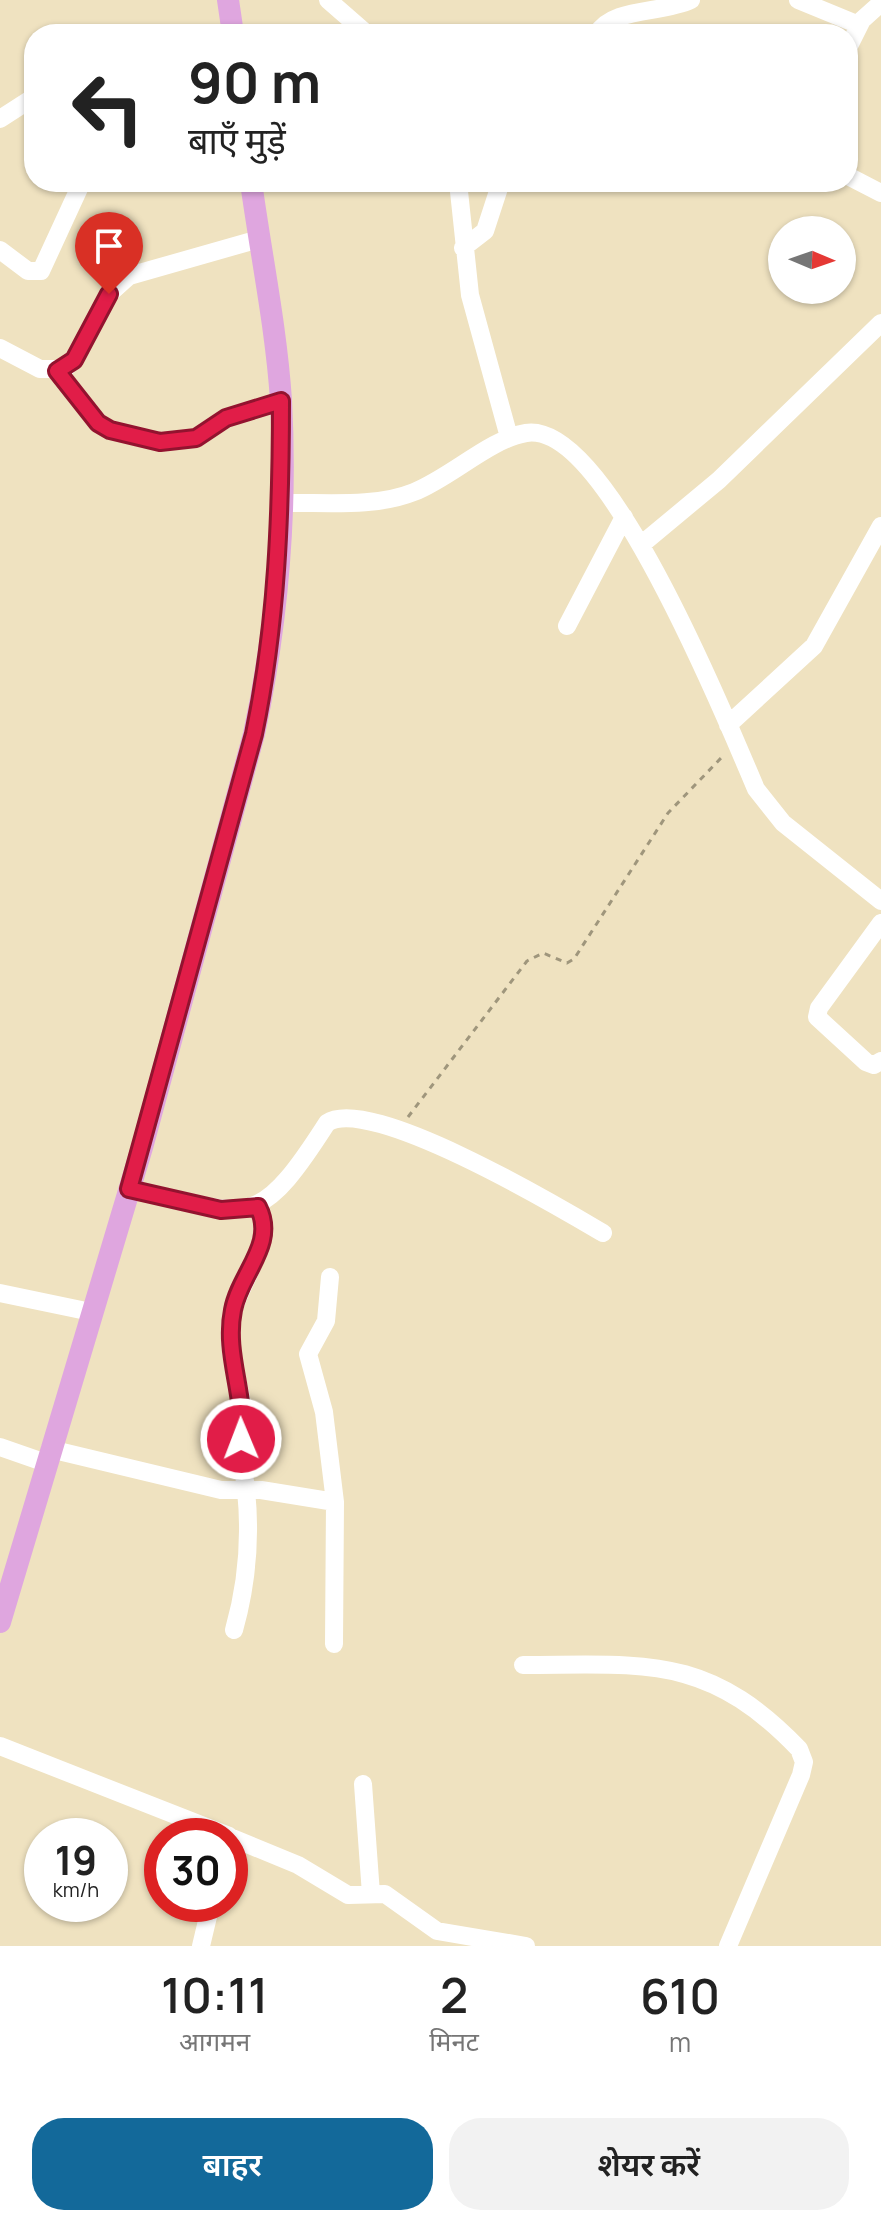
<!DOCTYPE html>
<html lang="hi">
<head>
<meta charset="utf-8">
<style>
  body { margin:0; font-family:Manrope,"Noto Sans Devanagari",sans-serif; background:#f2f2f2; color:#222; height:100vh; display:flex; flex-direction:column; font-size:30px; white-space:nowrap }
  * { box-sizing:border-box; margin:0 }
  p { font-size:26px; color:#767676 }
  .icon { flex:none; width:44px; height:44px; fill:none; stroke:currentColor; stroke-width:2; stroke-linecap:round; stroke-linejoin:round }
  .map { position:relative; height:1946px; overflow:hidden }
  .drawer { display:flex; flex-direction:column; background:#fff; flex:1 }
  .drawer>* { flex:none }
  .banner { position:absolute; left:24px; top:24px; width:834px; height:168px; border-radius:32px; box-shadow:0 2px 6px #0004; background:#fff; color:#222; overflow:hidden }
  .needle { width:52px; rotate:92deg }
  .controls { position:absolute; left:768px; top:216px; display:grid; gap:16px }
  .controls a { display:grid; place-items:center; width:88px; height:88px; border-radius:50%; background:#fff; box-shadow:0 2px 6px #0004; font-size:40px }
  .speed { position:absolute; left:24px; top:1818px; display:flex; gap:16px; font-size:40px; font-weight:700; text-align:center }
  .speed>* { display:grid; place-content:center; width:104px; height:104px; border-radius:50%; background:#fff; box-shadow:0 2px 6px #0004; line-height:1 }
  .speed small { font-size:20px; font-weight:400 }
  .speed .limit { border:12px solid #d22; background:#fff; color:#111 }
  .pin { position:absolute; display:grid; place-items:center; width:68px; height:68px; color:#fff; margin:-82px -34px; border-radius:50% 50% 50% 0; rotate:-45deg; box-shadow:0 0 8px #0007 }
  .pin .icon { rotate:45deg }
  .me { position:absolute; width:88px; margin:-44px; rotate:359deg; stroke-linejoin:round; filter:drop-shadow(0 0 6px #0008) }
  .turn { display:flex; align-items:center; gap:28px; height:168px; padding:0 32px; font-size:36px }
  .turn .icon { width:104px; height:104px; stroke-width:2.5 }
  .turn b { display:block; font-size:56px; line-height:68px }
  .eta { display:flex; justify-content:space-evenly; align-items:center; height:136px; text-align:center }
  .eta b { font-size:48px; font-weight:600; line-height:56px }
  .primary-button { display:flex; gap:16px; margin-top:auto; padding:16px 32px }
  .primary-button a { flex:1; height:92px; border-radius:32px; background:#13699a; color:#fff; font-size:32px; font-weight:600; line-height:92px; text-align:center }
  .primary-button a+a { background:#f2f2f2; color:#222 }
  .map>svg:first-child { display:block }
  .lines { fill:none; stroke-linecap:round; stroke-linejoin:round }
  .path { stroke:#9f967c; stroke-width:3; stroke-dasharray:6 6; stroke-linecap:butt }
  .minor { stroke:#fff; stroke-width:18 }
  .major { stroke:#dfa6df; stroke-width:22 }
  .route-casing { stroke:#92132f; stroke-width:20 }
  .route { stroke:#e11d48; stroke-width:14 }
</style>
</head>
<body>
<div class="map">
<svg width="881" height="1946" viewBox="0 0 881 1946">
  <rect width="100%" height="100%" fill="#efe2c0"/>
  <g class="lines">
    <path class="path" d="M408,1117L527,961L543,953L567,963L574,959L668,813L722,757"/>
    <path class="minor" d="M328,0L367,34
      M798,0L859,25
      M597,34C612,7 662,14 691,0
      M848,48L862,20L881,3
      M0,119L34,97
      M848,176L881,193
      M458,182L470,295L509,437
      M463,248L485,231L501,182
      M0,250L28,271H41L82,182
      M0,348L40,369H65L74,360L109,294L129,276L259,239
      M57,371L98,423L110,430L160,442L196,438L226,418L281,401
      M281,503C323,502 375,508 414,492C450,478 490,439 526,433C607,420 728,724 756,789L783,823L881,901
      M642,544L719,480L881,323
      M567,626L624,517
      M728,725L814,646L881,526
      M881,923L819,1008L817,1017L866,1062L874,1065L881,1061
      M129,1189C249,1213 254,1237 327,1123C369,1094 559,1207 603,1233
      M330,1277L326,1321L308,1354L324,1412L335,1502L334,1644
      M0,1293L91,1312
      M0,1447L46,1463
      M50,1449L221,1490H261L335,1502
      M234,1630C247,1584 251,1538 246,1490C245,1478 242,1466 241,1454C241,1440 245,1425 243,1411C240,1382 228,1356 230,1327C234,1285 277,1245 258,1207
      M523,1665C644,1665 707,1653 799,1749L804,1762L801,1775L728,1946
      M0,1746L229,1836
      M363,1784L371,1894
      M230,1837L298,1865L348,1895L385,1894L437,1931L526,1946
      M201,1946L211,1904"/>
    <path class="major" d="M228,0L233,34
      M0,1622L143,1144L254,734C277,626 287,510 281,400C276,326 261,255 251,182"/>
  </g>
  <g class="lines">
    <defs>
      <path id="route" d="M109,294L74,360L57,371L98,423L110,430L160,442L196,438L226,418L281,401C281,513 277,624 254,734L129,1189L221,1210L258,1207C277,1244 240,1273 233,1310C224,1354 246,1395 241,1439"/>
    </defs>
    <use href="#route" class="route-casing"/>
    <use href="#route" class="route"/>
  </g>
</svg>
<div class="controls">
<a><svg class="needle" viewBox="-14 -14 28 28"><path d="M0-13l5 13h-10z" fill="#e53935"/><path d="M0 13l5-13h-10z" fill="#767676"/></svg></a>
</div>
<div class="speed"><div>19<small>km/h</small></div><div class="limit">30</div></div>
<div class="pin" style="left:109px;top:294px;background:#d93025"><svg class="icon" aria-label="arrive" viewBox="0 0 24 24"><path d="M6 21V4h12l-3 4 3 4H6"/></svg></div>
<svg class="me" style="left:241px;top:1439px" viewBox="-20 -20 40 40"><circle r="17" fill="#e11d48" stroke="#fff" stroke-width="3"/><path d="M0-11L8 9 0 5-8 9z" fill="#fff"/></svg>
<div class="banner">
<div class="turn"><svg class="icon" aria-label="left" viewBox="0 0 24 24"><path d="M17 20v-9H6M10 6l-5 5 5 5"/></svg><div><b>90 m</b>बाएँ मुड़ें</div></div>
</div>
</div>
<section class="drawer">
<div class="eta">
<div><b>10:11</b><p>आगमन</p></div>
<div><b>2</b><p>मिनट</p></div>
<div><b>610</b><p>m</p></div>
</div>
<div class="primary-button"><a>बाहर</a><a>शेयर करें</a></div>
</section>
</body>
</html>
